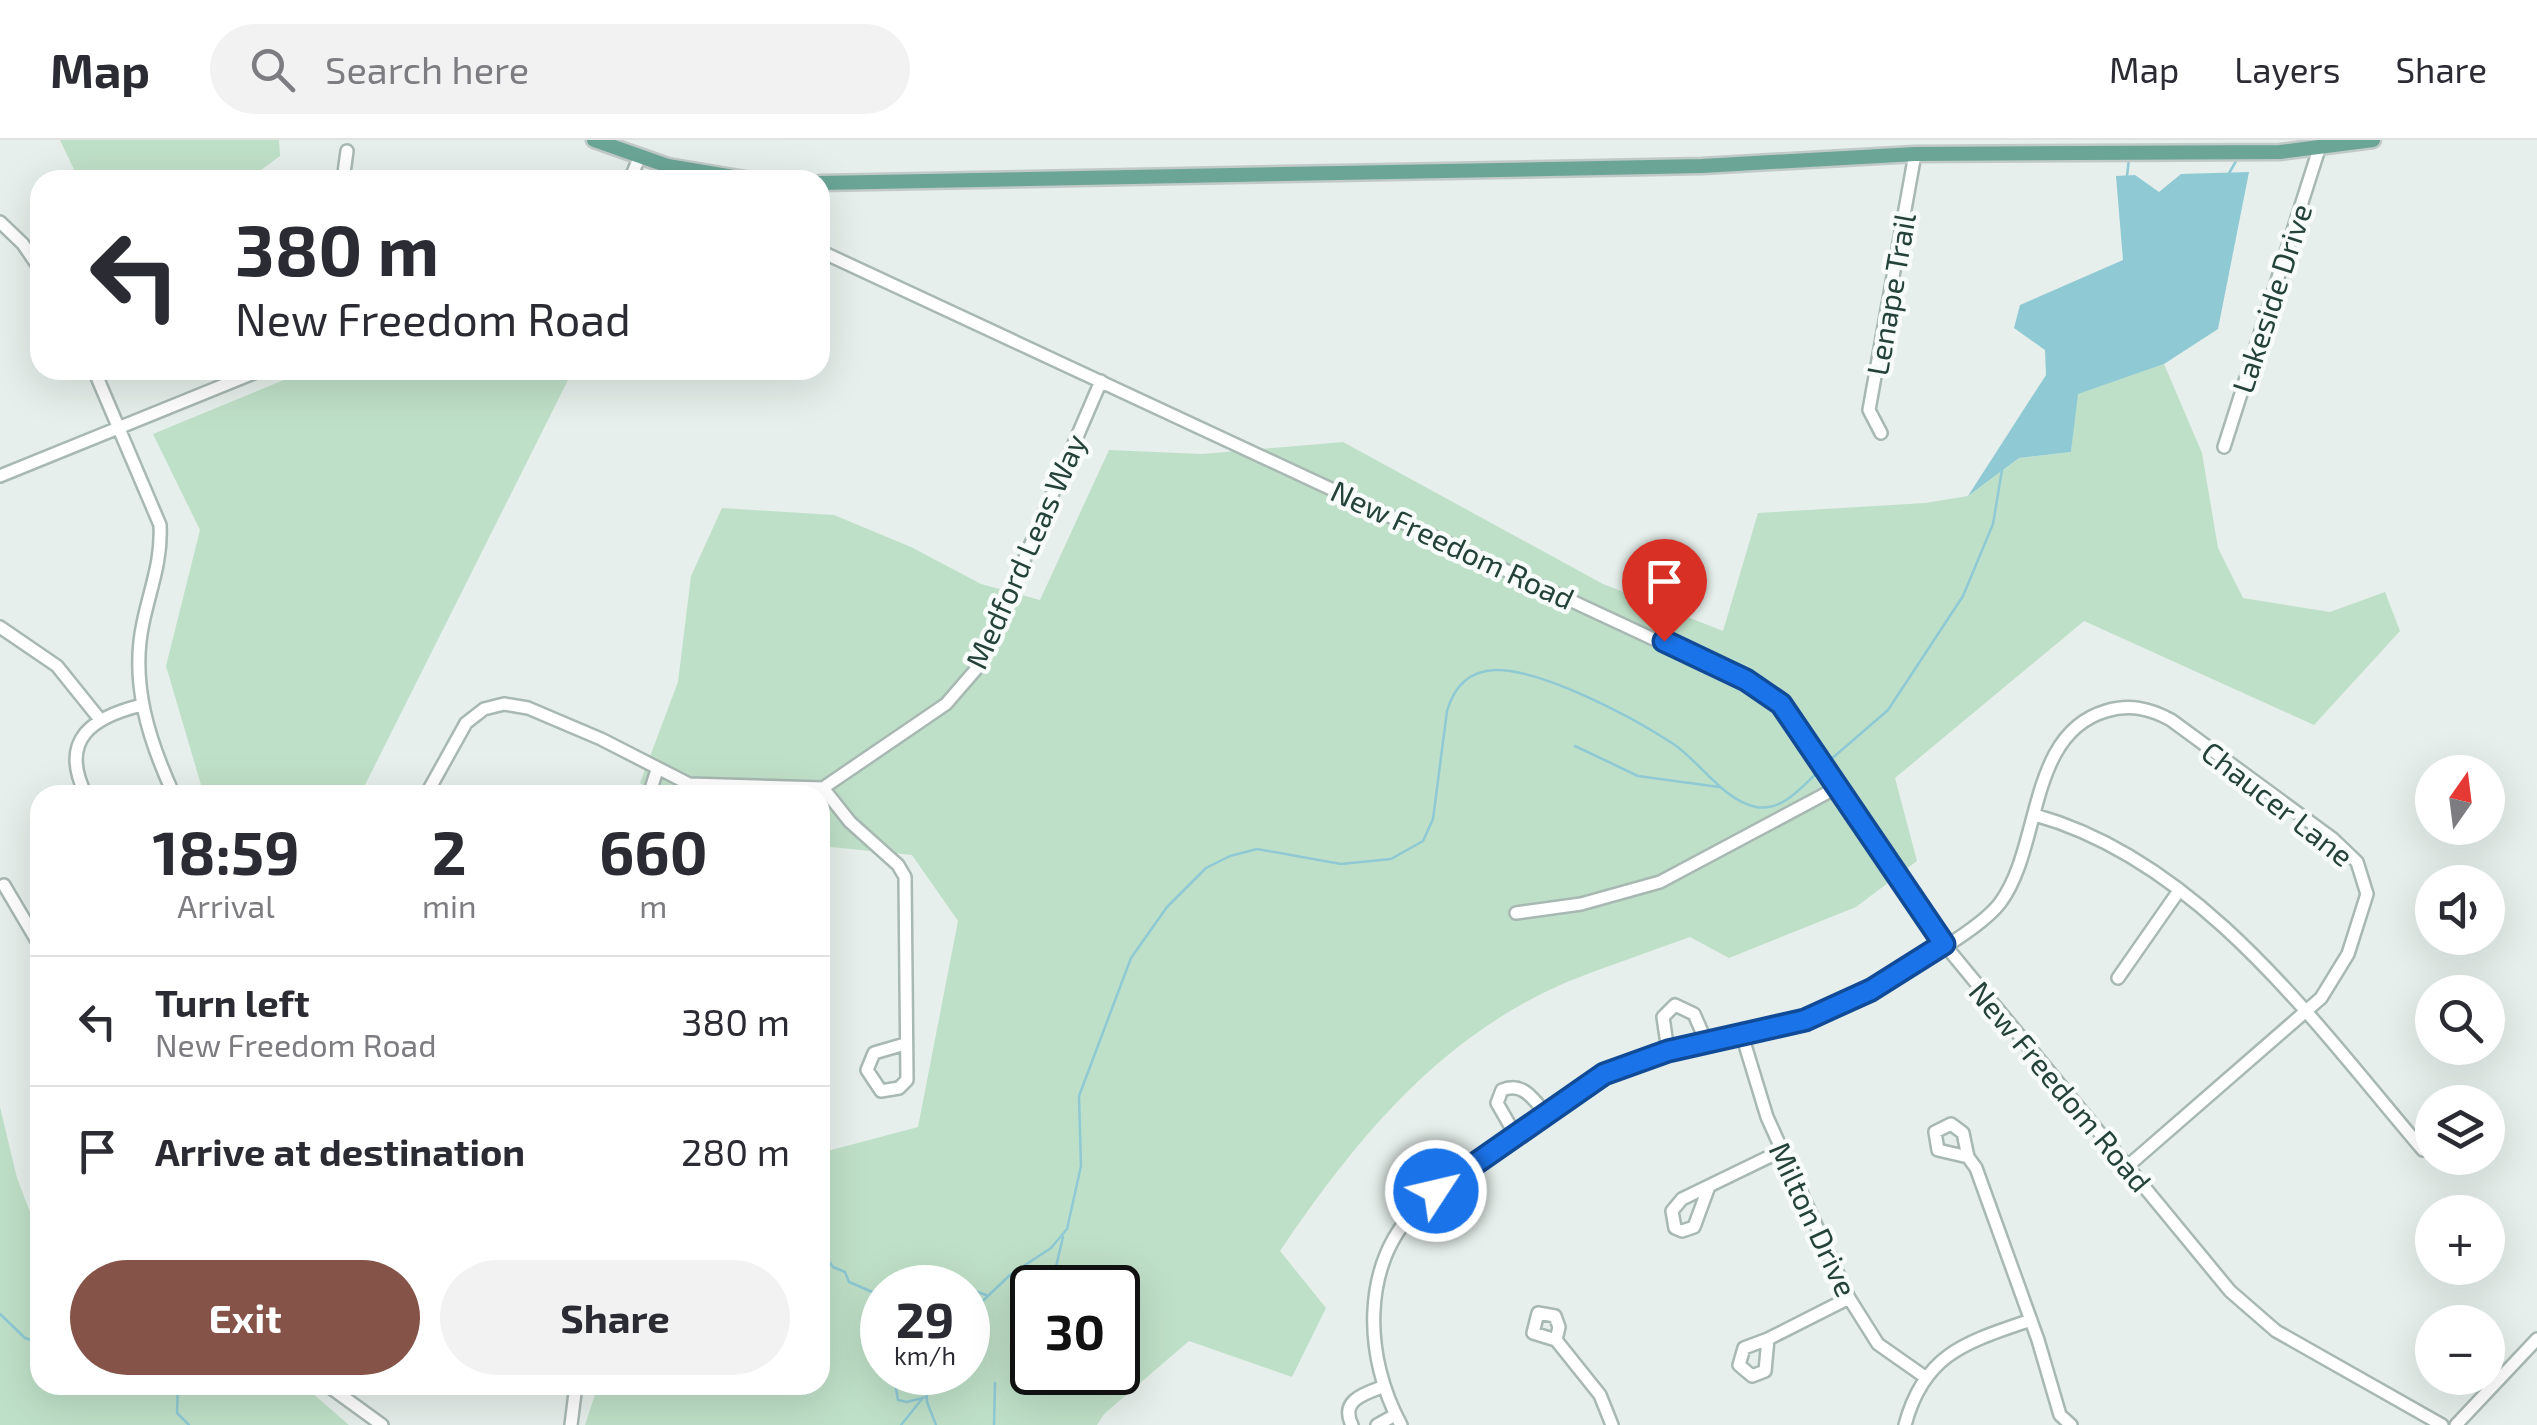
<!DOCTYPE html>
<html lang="en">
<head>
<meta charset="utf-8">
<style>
  body { margin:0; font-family:"Exo 2",sans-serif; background:#f2f2f3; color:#2b2b33; height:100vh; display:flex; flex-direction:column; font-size:38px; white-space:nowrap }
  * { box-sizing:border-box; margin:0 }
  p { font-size:32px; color:#7c7c81 }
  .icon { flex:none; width:55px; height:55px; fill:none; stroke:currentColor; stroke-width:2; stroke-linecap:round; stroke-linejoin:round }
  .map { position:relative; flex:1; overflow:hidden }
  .side { position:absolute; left:30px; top:645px; width:800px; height:610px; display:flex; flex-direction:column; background:#fff; border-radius:30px; box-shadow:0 10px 40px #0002 }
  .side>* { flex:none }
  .guide { position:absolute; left:30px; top:30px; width:800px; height:210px; border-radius:30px; box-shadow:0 10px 40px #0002; background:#fff; color:#2b2b33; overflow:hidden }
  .needle { width:65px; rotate:14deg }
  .fabs { position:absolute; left:2415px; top:615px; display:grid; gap:20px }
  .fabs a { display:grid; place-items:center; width:90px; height:90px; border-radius:50%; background:#fff; box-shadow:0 10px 40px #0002; font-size:50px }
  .speed { position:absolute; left:860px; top:1125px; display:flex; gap:20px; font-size:50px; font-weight:700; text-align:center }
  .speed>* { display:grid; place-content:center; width:130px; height:130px; border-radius:50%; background:#fff; box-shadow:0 10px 40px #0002; line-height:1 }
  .speed small { font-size:25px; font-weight:400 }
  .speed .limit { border:5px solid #111; border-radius:15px; background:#fff; color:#111 }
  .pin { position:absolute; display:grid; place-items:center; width:85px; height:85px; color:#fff; margin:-102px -42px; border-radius:50% 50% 50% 0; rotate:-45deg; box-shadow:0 0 10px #0007 }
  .pin .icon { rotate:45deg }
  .me { position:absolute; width:110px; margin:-55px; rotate:55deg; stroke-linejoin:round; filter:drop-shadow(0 0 8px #0008) }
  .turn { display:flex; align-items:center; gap:35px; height:210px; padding:0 40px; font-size:45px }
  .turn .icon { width:130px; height:130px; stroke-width:2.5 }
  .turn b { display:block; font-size:70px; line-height:85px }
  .eta { display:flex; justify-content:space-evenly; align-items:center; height:170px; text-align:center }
  .eta b { font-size:60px; font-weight:700; line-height:70px }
  .primary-button { display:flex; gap:20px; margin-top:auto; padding:20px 40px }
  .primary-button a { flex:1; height:115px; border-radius:60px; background:#855347; color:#fff; font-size:40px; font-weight:700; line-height:115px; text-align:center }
  .primary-button a+a { background:#f2f2f3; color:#2b2b33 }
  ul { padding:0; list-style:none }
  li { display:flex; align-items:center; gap:30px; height:130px; padding:0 40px; border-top:2px solid #e1e1e2 }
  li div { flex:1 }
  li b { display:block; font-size:38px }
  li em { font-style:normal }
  header { display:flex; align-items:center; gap:60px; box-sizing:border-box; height:140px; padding:0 50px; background:#fff; border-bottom:2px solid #e1e1e2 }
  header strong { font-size:48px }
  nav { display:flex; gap:55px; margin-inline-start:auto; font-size:35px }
  .search { width:700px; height:90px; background:#f2f2f3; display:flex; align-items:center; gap:25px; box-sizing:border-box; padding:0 35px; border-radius:55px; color:#7c7c81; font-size:38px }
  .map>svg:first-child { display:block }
  .green { fill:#bfe0c8; fill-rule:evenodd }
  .water { fill:#8ec9d4 }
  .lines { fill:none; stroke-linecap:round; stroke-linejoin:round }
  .stream { stroke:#8ec9d4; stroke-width:2.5 }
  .minor-casing { stroke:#a8b8b2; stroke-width:16 }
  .major-casing { stroke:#c2cac8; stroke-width:19 }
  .minor { stroke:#fff; stroke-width:11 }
  .major { stroke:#6aa596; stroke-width:14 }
  .route-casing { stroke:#114b97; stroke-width:25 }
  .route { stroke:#1a73e8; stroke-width:18 }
  .labels { text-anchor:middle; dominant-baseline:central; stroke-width:9; stroke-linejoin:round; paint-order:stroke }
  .street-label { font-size:30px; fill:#24423a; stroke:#f7fbf9 }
</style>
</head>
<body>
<header>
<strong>Map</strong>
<div class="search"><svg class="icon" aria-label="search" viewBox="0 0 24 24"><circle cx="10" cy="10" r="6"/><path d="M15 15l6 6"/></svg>Search here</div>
<nav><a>Map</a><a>Layers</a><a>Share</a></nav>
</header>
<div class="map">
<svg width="2537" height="1285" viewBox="0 0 2537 1285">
  <rect width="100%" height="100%" fill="#e6efeb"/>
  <path class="green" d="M60,0H279L280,16L247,40H79Z
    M2164,224L2202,313L2218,408L2243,458L2330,472L2385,452L2400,491L2314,585L2084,481L1895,638L1917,721L1856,767L1729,818L1690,797C1649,812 1607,826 1567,842C1440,896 1355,1000 1280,1111L1326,1168L1292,1237L1189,1201L1104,1274L1097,1285H585L598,1245H820V1013L918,987L958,781L912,715L820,706V655H657L640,643L678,542L691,436L722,368L834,375L911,407L981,444L1040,460L1109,310L1202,314L1343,302L1603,444L1723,491L1758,373L1925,363L1968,356L2019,318L2071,312L2077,254ZM882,1148H968V1232H882ZM1032,1148H1118V1232H1032Z
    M308,230H573L360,655H204L166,526L200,390L153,294Z
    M0,967L17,1038L35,1085H40V1245H303L349,1285H0Z"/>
  <path class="water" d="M2249,32L2218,189L2164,224L2078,254L2071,312L2019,318L1968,356L2046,235L2045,210L2014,188L2020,165L2123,120L2116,36L2135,35L2159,52L2181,34Z"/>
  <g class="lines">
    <path class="stream" d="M2228,35L2239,16
      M2127,36L2129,19
      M1575,606L1638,636L1719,647
      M1829,621L1888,570L1963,456L1993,384L2002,330
      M820,1109L833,1127L845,1132L849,1142L882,1156
      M936,1148L944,1140L986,1155
      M1051,1148L1063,1097
      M0,1174L25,1198L40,1203
      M968,1175L1010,1135L1051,1108L1067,1089L1081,1026L1079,956L1131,818L1167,767L1206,728L1230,716L1257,709L1341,724L1391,719L1423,701L1433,679L1447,571C1454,547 1468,531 1495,530C1542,529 1632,577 1672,603C1700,621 1722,660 1756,667C1783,672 1802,646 1820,630
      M1011,1209L1032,1179
      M893,1232L898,1260L907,1262L926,1257
      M926,1232L927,1262L936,1285
      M178,1245L177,1273L189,1285
      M901,1285L922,1259
      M994,1285L995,1243"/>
    <defs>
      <path id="minor" d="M343,40L347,11
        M630,40L639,18
        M0,82L23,104L40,129
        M820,111L1765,551L1796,582L1944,804L2230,1151L2276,1191L2442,1285
        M94,230L160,385C162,421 150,449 143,483C130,543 149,601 174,655
        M1881,293L1869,270L1915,14
        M2224,307L2319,9
        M0,336L261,230
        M0,487L57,526L98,577
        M823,648L850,682L898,725L905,737L907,940L899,948L881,951L867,930L874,913L905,904
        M86,655C58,599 93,577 142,565
        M426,655L466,583L484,569L504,564L528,568L601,599L689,644L823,648L946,564L978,527L1101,241
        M649,655L657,630
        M2035,675C2201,721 2316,885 2423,1010
        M4,745L40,806
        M1516,773L1581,764L1660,742L1840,646
        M2118,838L2178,752
        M1742,895L1767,977L1849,1158L1878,1204L1925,1237
        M1668,911L1663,877L1675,865L1694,874L1706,901
        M1516,996L1497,963L1502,950C1523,941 1534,960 1546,974
        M1968,1017L1938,1010L1935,992L1951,984L1963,993L1968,1017L1976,1028L2038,1200L2060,1275L2071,1285
        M1708,1049L1694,1087L1682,1091L1675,1088L1672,1071L1682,1059L1781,1011
        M1768,1199L1744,1208L1739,1225L1752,1236L1765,1231L1768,1199L1849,1158
        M1556,1200L1559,1187L1555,1176L1538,1173L1533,1193L1556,1200L1600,1255L1612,1285
        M327,1245L382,1285
        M571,1285L576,1245
        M1352,1285C1340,1261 1363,1254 1382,1247
        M1377,1285L1395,1275
        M1401,1285C1364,1217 1360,1125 1418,1067C1447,1038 1484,1019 1516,996C1553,970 1587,938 1631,922C1710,894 1795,893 1869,851C1903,832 1979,791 2000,763C2042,707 2027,594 2106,571C2129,564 2149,568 2171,580L2333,699L2357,722L2367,754L2348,814L2321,858L2129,1025
        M1905,1285C1924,1213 1967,1202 2031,1180
        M2456,1285L2537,1199"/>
      <path id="major" d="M594,0L668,26L751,40
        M820,43L1702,26L1915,14L2280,12L2373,0"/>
    </defs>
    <use href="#minor" class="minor-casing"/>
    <use href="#major" class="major-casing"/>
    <use href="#minor" class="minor"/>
    <use href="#major" class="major"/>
  </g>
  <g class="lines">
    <defs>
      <path id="route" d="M1436,1051L1604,934L1668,911L1805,880L1871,850L1944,804L1781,564L1746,540L1664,501"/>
    </defs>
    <use href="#route" class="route-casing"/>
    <use href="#route" class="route"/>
  </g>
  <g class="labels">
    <g class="street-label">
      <text transform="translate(1890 154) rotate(-80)">Lenape Trail</text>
      <text transform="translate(2271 158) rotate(-72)">Lakeside Drive</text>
      <text transform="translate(1453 404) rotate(25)">New Freedom Road</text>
      <text transform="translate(1025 411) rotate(-66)">Medford Leas Way</text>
      <text transform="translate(2278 663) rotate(38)">Chaucer Lane</text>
      <text transform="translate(2061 946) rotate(50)">New Freedom Road</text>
      <text transform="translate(1814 1079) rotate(65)">Milton Drive</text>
    </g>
  </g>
</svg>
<div class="fabs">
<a><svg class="needle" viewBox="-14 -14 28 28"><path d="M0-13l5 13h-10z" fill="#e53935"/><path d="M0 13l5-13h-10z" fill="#7c7c81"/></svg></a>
<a><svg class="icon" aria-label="sound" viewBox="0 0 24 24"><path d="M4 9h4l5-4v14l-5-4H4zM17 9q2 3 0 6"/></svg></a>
<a><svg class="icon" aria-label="search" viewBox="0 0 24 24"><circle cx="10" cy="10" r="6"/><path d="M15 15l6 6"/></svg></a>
<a><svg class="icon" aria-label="layers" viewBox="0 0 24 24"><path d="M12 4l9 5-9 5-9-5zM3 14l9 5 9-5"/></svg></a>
<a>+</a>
<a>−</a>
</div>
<div class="speed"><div>29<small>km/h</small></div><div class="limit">30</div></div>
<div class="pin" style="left:1664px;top:501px;background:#d93025"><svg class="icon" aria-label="arrive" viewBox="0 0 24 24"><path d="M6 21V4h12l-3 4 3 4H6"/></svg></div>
<svg class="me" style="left:1436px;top:1051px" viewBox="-20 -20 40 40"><circle r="17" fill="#1a73e8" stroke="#fff" stroke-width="3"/><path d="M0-11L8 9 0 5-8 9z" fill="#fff"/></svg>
<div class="guide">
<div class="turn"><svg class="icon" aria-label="left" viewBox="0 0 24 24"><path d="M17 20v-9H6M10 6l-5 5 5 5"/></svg><div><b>380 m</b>New Freedom Road</div></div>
</div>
<section class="side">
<div class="eta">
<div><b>18:59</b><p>Arrival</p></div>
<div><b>2</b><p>min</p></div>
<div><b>660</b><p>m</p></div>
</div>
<ul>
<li><svg class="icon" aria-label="left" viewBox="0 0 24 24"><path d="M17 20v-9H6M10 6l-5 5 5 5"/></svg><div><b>Turn left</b><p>New Freedom Road</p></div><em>380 m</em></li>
<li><svg class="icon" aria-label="arrive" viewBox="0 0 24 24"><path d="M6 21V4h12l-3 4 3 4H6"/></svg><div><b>Arrive at destination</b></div><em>280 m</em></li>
</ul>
<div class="primary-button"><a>Exit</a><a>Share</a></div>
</section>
</div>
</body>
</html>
